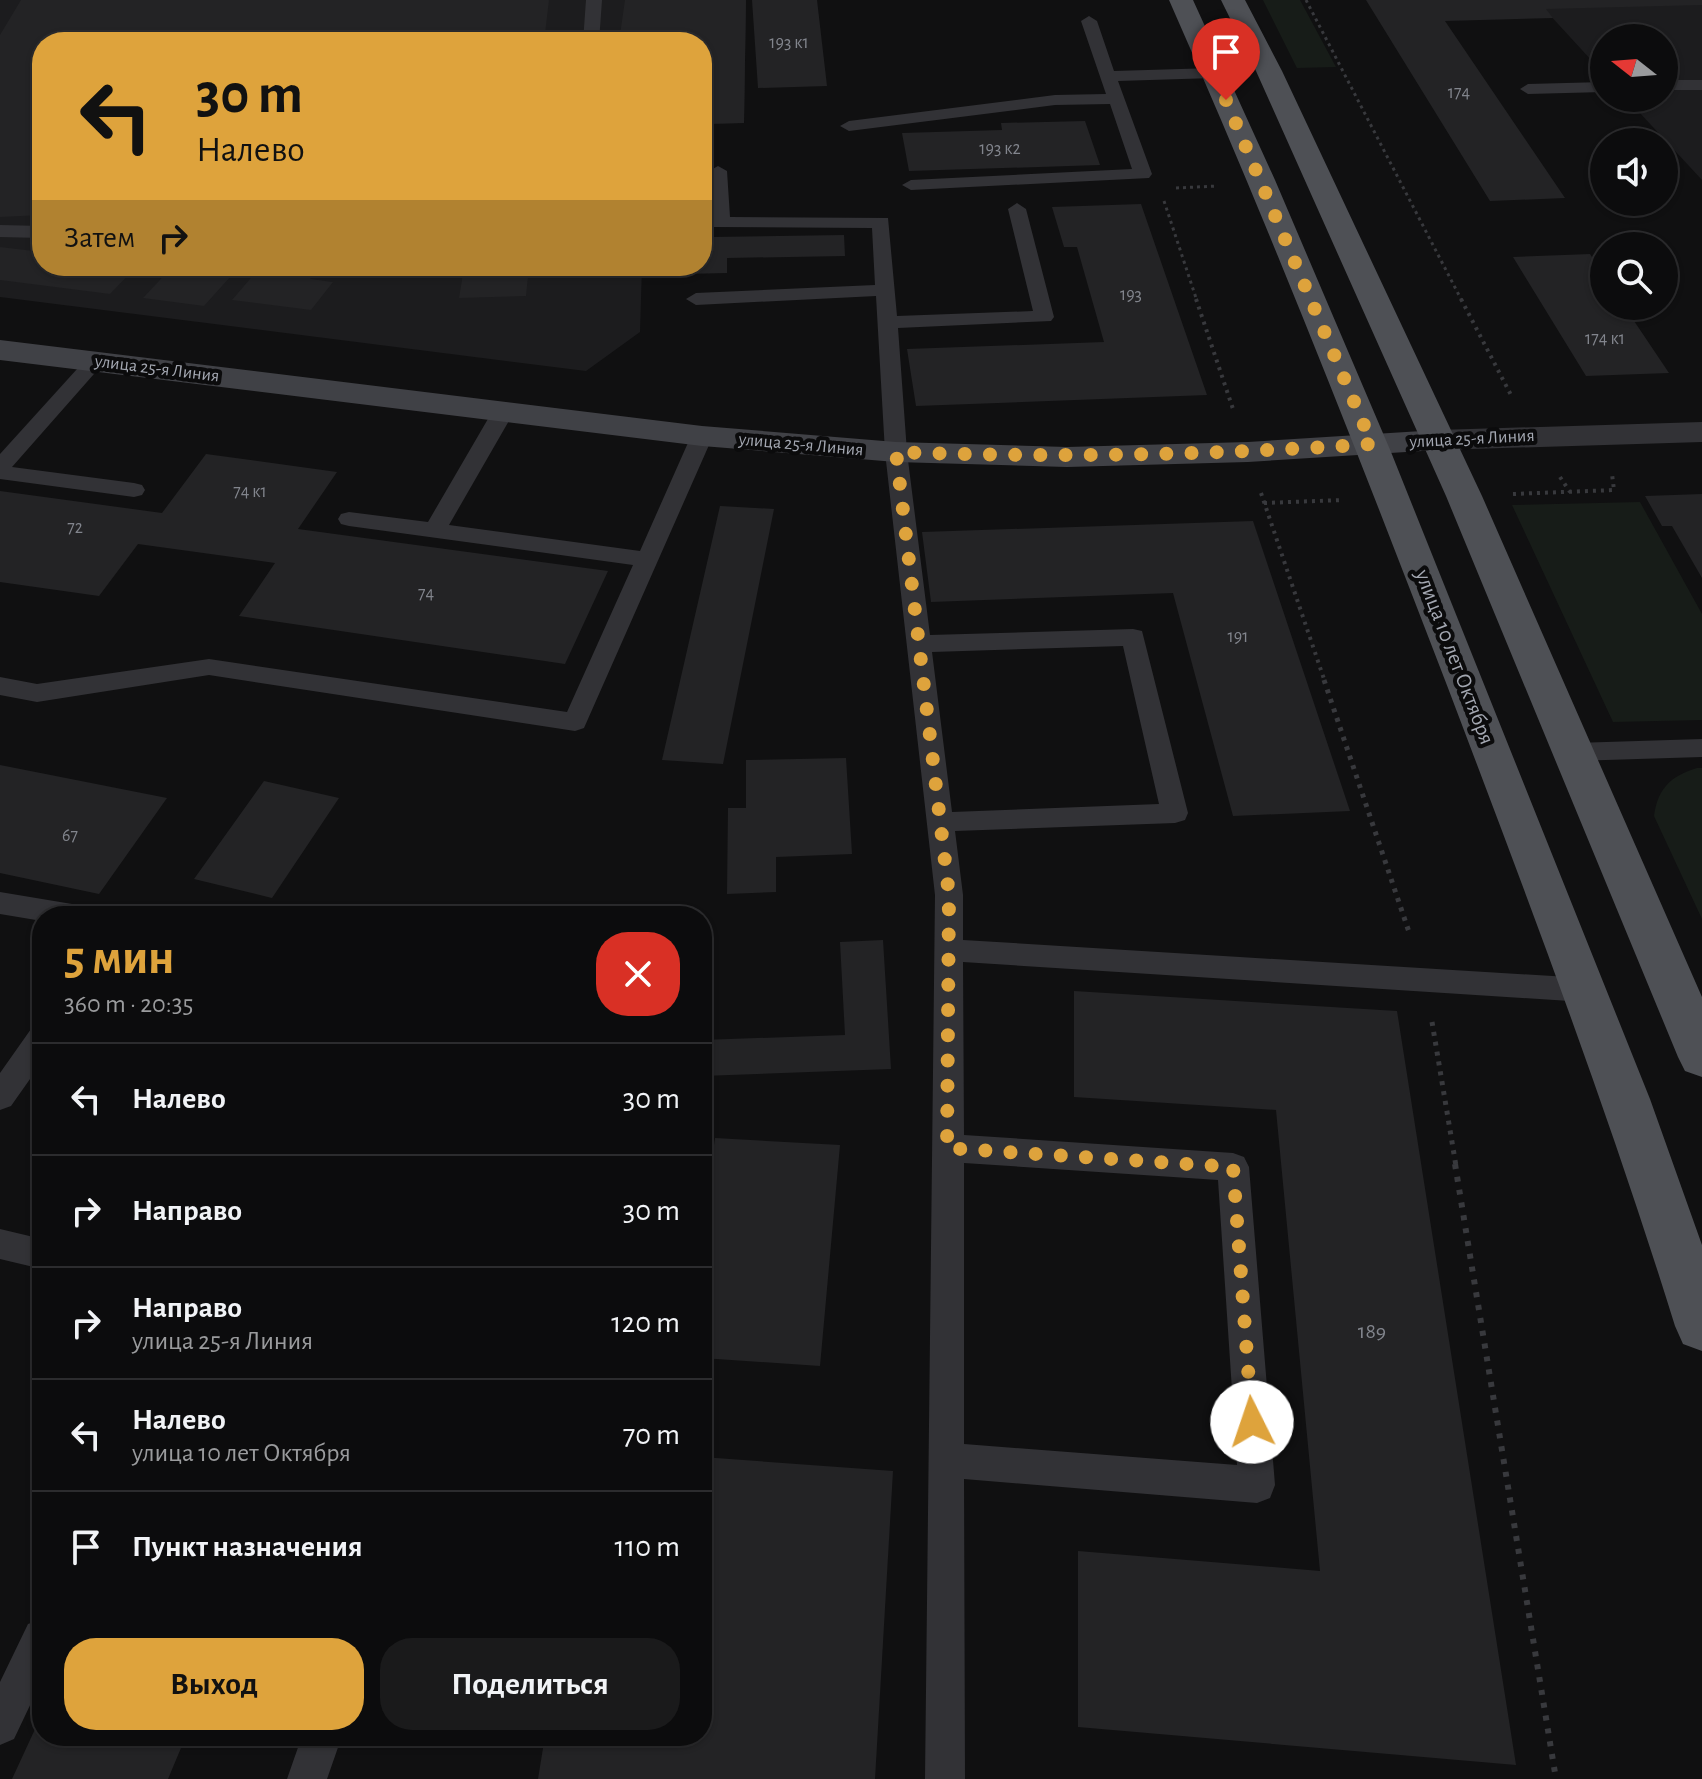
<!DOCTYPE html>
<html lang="ru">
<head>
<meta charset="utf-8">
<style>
  body { margin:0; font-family:"Alegreya Sans",sans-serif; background:#1a1a1b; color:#f1f3f6; height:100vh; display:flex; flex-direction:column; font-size:30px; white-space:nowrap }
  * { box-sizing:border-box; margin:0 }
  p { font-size:26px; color:#9a9b9d }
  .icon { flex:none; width:44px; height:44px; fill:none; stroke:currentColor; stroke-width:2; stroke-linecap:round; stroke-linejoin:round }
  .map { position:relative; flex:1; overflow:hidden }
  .panel { position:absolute; left:32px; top:906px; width:680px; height:840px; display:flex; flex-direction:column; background:#0c0c0d; border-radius:32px; box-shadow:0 2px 6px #0004,0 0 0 2px #2c2c2e }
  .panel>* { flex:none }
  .guide { position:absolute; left:32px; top:32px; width:680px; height:244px; border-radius:32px; box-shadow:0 2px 6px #0004,0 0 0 2px #2c2c2e; background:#dea33c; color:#111; overflow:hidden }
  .needle { width:52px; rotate:287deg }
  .controls { position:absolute; left:1590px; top:24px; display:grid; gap:16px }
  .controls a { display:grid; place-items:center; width:88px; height:88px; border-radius:50%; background:#0c0c0d; box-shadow:0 2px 6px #0004,0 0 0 2px #2c2c2e; font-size:40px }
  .pin { position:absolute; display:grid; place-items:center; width:68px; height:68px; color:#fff; margin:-82px -34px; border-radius:50% 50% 50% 0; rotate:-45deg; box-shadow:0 0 8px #0007 }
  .pin .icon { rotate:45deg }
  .me { position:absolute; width:88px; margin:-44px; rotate:356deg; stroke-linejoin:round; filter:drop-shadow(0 0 6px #0008) }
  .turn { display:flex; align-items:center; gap:28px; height:168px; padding:0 32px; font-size:36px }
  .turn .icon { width:104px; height:104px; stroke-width:2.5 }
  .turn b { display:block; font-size:56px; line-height:68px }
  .then { display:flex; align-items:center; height:76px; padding:0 32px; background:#0003; gap:16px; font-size:30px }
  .round { display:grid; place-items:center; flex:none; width:84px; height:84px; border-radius:32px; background:#1a1a1b }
  .summary { display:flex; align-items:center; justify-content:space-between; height:136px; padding:0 32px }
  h1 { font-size:48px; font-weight:700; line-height:60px; color:#dea33c }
  .primary-button { display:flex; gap:16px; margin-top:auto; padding:16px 32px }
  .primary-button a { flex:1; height:92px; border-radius:32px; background:#dea33c; color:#111; font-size:32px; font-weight:700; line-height:92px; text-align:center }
  .primary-button a+a { background:#1a1a1b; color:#f1f3f6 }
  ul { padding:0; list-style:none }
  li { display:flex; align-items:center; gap:24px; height:112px; padding:0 32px; border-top:2px solid #2c2c2e }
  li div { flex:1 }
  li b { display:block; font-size:30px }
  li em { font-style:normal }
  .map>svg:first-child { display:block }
  .built { fill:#1c1c1e }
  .green { fill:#171c18 }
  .building { fill:#232325 }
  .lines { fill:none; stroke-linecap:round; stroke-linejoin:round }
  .path-far3 { stroke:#38393d; stroke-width:3; stroke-dasharray:3 4; stroke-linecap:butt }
  .path-far2 { stroke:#38393d; stroke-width:4; stroke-dasharray:3 5; stroke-linecap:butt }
  .path-far1 { stroke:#38393d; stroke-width:5; stroke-dasharray:4 6; stroke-linecap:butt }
  .path { stroke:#38393d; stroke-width:6; stroke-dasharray:5 8; stroke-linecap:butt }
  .service { fill:#323236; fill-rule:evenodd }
  .minor { fill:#323236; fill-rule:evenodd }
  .secondary { fill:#404146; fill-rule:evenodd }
  .primary { fill:#4e5055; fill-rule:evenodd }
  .route { stroke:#dea33c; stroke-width:14; stroke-dasharray:0 25.2 }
  .labels { text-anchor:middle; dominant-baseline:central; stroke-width:8; stroke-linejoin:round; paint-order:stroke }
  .number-label { font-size:18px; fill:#82858d }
  .far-street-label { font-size:18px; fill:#a3a7b1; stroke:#0b0b0c }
  .street-label { font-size:22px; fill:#a3a7b1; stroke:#0b0b0c }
  .near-number-label { font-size:22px; fill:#82858d }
</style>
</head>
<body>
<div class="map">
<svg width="1702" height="1779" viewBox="0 0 1702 1779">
  <rect width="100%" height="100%" fill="#101011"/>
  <path class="built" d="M0,0H746L744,123L702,124V42H42V266H642L640,332L586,371L0,297Z
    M1536,0H1702V180L1626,98H1664V38H1604V74Z"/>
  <path class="green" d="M1263,0H1300L1336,67L1297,68Z
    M1640,502L1702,614V720L1613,722L1512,505Z
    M1697,768H1702V919L1654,816C1658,788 1671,776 1697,768Z"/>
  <path class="building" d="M21,0H549L544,42H42V215L0,217V35Z
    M625,0H746L744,123L702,124V42H619Z
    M752,0H817L827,86L758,88Z
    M1366,0H1702V5L1546,9L1553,18L1445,21L1565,198L1490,201Z
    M1085,121L1100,165L909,171L902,133L1002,130L1001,123Z
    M1141,204L1207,395L916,406L907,349L1104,342L1077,247H1064L1052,207Z
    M844,235L845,256L727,258V273L641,275L642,266H702V245H713V237Z
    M0,247L42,252V266H137L110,294L0,280Z
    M1590,254L1604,276V306H1624L1669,373L1586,376L1513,257Z
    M173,266H240L204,306L143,298Z
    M288,266H320L310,279L333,282L311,310L232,300L256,272L281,275Z
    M516,266H529L526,296L459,298L464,268Z
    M206,454L337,472L298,529L608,571L565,664L239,616L275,563L138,544L99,596L0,582V491L162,513Z
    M1702,494V578L1672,526H1662L1645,496Z
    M720,506L774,509L723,764L662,760Z
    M1253,521L1350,811L1233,816L1173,593L931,602L922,532Z
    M846,758L852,854L776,857V892L727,894L728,808H746V760Z
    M0,765L167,798L99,894L0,873Z
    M264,781L339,798L272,898L194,879Z
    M883,940L891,1069L702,1076V1040L845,1035L840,942Z
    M1074,991L1397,1011L1516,1765L1078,1727V1551L1320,1571L1276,1110L1074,1097Z
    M715,1138L840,1145L820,1366L702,1358V1231Z
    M702,1457L893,1471L875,1779H538L545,1736H702Z
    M42,1714V1736H186L168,1779H12Z"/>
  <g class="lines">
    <path class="path-far3" d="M1306,0L1462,301
      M1176,188L1218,186
      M1164,201L1197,301"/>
    <path class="path-far2" d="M1196,299L1234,412
      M1461,299L1512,397
      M1560,477L1570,492
      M1261,493L1325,682
      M1513,494L1614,490L1612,474
      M1264,503L1343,500"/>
    <path class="path-far1" d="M1324,680L1410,935
      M1432,1022L1456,1166"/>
    <path class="path" d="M1455,1164L1556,1779"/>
    <path class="service" d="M586,0H602L599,42H583Z
      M1089,16L1097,21L1114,71L1214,68L1222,73L1214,78L1118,81L1152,174L1149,178L911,190L902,185L911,180L1132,169L1110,104L1055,105L849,131L840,126L849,121L1055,95L1106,94L1081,21Z
      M1664,80H1702V90H1664Z
      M1604,82V92L1528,94L1520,89L1528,84Z
      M718,166L727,171L730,217L888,218L897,316L1033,311L1008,209L1017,203L1026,209L1054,317L1051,321L898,328L907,452L930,635L1133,629L1142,631L1188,813L1185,820L1175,823L955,831L963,895V940L1585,978L1595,982L1600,990L1595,998L1585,1002L963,962L964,1135L1233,1153L1244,1157L1249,1167L1275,1485L1270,1498L1257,1503L964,1479L965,1779H925L935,895L885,452L876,296L696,305L686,299L696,293L875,285L872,228L714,227L709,171ZM1123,646L1159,804L952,812L932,652ZM964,1163L1218,1180L1237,1465L964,1444Z
      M0,225L42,226V238L0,237Z
      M94,356L104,362L101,366L12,467L134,483L142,485L145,490L142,495L134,497L0,479V454L87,358Z
      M503,406L514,412L449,525L640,551L691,436L702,430L713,436L584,728L575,731L209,675L37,702L0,695V677L37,684L209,659L567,712L633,565L349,526L341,524L338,519L341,514L349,512L428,522L492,412Z
      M1702,739V757L1574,761L1565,759L1561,752L1565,745L1574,743Z
      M0,892L78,905L88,908L92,916H42V921L0,914Z
      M42,1026V1062L11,1106L0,1110V1073L31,1029Z
      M0,1229L42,1239V1269L0,1259Z
      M42,1619V1680L14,1739L0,1745V1682L28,1624Z
      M302,1736H342L327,1779H287Z"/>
    <path class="minor" d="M1702,422V442L1438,450L1426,447L1421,440L1426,433L1438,430Z"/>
    <path class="secondary" d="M0,340L702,426L896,442L1067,447L1248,442L1438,430L1450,433L1455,440L1450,447L1438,450L1248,462L1067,467L896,462L702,446L0,360Z"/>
    <path class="primary" d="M1169,0H1193L1275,180L1391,452L1650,1099L1702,1245V1351L1683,1344L1675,1326C1608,1110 1528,899 1448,688C1359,456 1269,226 1169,0Z
      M1221,0H1245L1282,71L1482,496L1702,997V1077L1685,1071L1678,1057L1446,496L1256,71Z"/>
  </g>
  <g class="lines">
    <path class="route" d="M1226,100L1372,444C1213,455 1055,458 896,452L949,895L947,1148L1233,1167L1252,1422"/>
  </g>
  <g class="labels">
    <g class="number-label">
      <text x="789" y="43">193 к1</text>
      <text x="1459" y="93">174</text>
      <text x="1000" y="149">193 к2</text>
      <text x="1131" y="295">193</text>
      <text x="1605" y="339">174 к1</text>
      <text x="250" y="492">74 к1</text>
      <text x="75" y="528">72</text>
      <text x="426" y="594">74</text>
      <text x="1238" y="637">191</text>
      <text x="70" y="836">67</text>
    </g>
    <g class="far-street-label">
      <text transform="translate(157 369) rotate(7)">улица 25-я Линия</text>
      <text transform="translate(1472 439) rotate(-3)">улица 25-я Линия</text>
      <text transform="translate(801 445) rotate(5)">улица 25-я Линия</text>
    </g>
    <g class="street-label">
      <text transform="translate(1455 657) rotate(69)">улица 10 лет Октября</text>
    </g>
    <g class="near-number-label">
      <text x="1372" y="1331">189</text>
    </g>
  </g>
</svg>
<div class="controls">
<a><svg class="needle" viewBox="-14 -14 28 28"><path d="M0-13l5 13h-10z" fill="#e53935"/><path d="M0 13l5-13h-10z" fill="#9a9b9d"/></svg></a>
<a><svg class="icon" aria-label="sound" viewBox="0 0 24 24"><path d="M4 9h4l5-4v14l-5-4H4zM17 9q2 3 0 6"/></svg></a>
<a><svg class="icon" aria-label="search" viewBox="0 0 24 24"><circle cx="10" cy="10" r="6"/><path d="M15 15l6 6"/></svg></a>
</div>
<div class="pin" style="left:1226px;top:100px;background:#d93025"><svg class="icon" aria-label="arrive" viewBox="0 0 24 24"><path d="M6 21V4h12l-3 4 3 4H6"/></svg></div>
<svg class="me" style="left:1252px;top:1422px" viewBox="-20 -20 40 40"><circle r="19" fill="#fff"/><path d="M0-13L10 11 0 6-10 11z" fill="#dea33c"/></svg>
<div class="guide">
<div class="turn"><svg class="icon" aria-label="left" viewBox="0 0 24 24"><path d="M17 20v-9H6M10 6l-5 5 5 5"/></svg><div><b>30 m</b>Налево</div></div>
<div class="then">Затем<svg class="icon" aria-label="right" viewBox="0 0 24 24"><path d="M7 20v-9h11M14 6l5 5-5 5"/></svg></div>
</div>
<section class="panel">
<div class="summary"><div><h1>5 мин</h1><p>360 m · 20:35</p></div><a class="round" style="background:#d93025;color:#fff"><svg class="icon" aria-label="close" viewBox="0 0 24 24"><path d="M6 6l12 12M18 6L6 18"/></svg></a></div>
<ul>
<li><svg class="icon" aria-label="left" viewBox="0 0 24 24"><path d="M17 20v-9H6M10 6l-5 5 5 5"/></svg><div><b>Налево</b></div><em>30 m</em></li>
<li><svg class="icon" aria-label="right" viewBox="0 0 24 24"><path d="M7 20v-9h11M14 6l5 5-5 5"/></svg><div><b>Направо</b></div><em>30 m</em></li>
<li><svg class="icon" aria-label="right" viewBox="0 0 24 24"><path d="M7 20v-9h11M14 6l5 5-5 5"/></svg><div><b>Направо</b><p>улица 25-я Линия</p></div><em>120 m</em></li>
<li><svg class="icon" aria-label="left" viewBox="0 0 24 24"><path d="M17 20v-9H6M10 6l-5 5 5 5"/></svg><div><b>Налево</b><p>улица 10 лет Октября</p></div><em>70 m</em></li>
<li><svg class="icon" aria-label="arrive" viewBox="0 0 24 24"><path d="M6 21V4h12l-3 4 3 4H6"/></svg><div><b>Пункт назначения</b></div><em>110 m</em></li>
</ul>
<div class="primary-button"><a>Выход</a><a>Поделиться</a></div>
</section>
</div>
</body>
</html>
